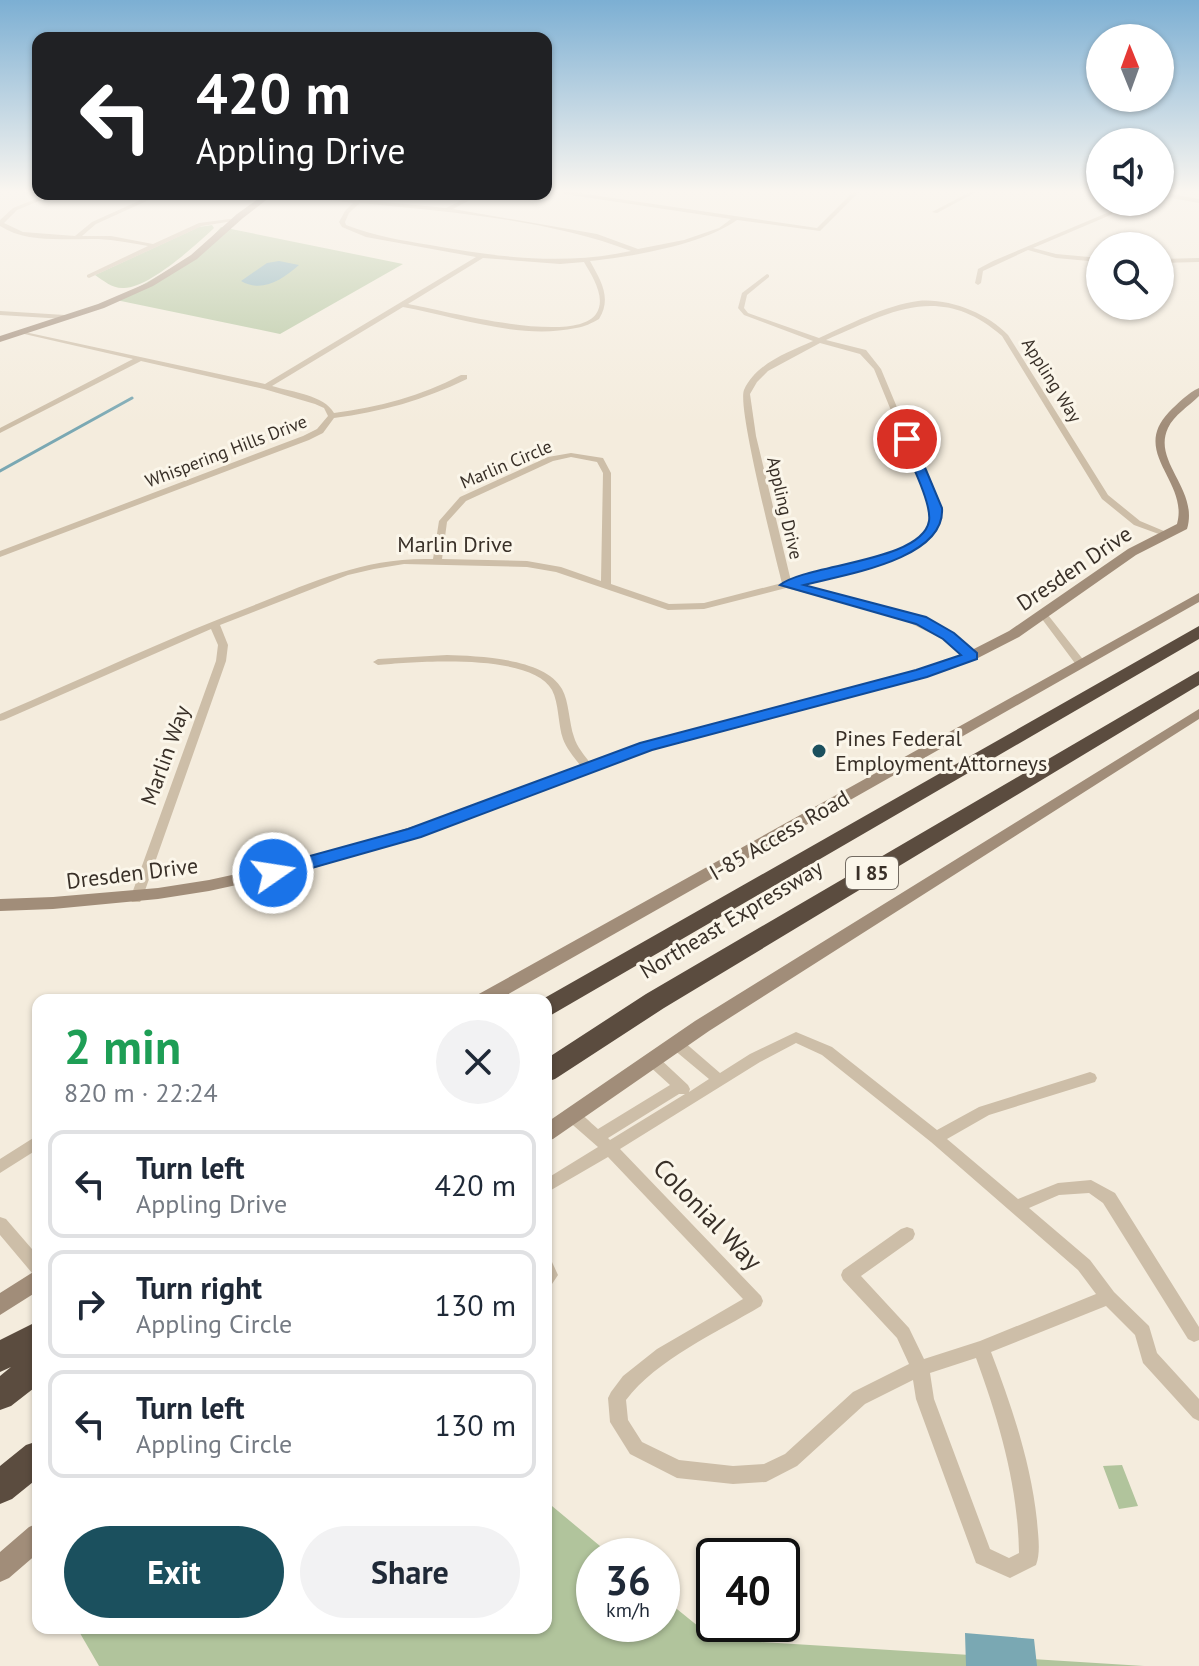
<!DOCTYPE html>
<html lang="en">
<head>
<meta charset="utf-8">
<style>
  body { margin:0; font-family:"PT Sans",sans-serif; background:#f2f2f3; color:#1f2937; height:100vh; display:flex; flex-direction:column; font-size:30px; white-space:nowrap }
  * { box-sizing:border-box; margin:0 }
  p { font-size:26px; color:#747a83 }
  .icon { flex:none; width:44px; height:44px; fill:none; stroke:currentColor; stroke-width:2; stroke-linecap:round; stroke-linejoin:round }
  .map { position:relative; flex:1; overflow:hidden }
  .side { position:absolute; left:32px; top:994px; width:520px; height:640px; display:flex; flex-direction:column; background:#fff; border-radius:16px; box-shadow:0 2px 6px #0004 }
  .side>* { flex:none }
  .hud { position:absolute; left:32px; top:32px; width:520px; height:168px; border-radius:16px; box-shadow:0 2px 6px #0004; background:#202124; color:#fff; overflow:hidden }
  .needle { width:52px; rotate:359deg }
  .buttons { position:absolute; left:1086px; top:24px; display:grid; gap:16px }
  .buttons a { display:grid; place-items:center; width:88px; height:88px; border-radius:50%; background:#fff; box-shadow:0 2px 6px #0004; font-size:40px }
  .speed { position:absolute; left:576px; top:1538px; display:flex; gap:16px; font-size:40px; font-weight:700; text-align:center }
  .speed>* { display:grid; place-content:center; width:104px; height:104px; border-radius:50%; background:#fff; box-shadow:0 2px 6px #0004; line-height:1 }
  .speed small { font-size:20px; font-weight:400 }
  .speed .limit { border:4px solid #111; border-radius:12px; background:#fff; color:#111 }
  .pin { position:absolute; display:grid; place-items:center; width:68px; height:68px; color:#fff; margin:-34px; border:4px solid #fff; border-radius:50%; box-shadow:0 2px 8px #0007 }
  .me { position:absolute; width:88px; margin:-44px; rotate:77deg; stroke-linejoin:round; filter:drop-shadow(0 0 6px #0008) }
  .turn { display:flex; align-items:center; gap:28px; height:168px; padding:0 32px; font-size:36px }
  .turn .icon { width:104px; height:104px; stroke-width:2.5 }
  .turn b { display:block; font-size:56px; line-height:68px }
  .round { display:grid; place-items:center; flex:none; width:84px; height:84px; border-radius:42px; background:#f2f2f3 }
  .headline { display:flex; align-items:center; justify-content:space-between; height:136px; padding:0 32px }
  h1 { font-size:48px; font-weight:800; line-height:60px; color:#1e9e55 }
  .cta { display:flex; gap:16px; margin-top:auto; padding:16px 32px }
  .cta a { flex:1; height:92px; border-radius:48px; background:#1b505e; color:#fff; font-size:32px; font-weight:800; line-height:92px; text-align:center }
  .cta a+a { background:#f2f2f3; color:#1f2937 }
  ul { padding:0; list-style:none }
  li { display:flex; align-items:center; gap:24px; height:108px; margin:0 16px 12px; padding:0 16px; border:4px solid #e0e1e3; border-radius:16px }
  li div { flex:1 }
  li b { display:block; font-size:30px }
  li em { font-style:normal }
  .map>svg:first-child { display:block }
  .green { fill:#b1c49c }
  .water { fill:#7aa8b3 }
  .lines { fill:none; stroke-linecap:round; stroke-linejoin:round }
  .stream { stroke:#7aa8b3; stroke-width:3 }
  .street { fill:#cdbea8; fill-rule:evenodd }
  .secondary { fill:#a18d79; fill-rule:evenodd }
  .highway { fill:#5b4c3f; fill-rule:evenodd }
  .route { fill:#1a73e8; stroke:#114b97; stroke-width:2 }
  .poi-dot { fill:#1b505e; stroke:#fbf6ea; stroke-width:3 }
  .labels { text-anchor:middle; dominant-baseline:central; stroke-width:6; stroke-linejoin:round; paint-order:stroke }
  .far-street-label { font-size:18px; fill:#393028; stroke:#fbf6ea }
  .shield { fill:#fbf6ea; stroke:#736b62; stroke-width:2 }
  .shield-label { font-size:20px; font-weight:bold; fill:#393028 }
  .street-label { font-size:22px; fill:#393028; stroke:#fbf6ea }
  .poi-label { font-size:22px; fill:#393028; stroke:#fbf6ea; text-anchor:start }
  .near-street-label { font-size:26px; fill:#393028; stroke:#fbf6ea }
</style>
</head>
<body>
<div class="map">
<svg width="1199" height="1666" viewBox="0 0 1199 1666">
  <rect width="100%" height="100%" fill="#f4ecdd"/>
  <path class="green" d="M212,225L214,228C196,245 149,288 124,288C113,289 104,281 95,275L199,227Z
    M221,227L403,264L280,334L116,300L198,253Z
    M1122,1465L1138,1506L1119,1509L1103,1466Z
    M546,1501L612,1556H594V1624H662V1597L714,1639L1144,1666H99L77,1628H546Z"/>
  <path class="water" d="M279,261L299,265C282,280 262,293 241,281L267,263Z
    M965,1633L1034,1639L1037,1666H966Z"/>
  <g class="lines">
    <path class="stream" d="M0,471L132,398"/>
    <path class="street" d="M562,192H572L817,228L853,192H859L820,231L737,220C704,244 632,257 590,261C601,281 612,298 599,319C592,323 584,327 576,328C519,340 458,317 403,307L272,386C292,392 324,395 334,413C379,407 421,396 461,375H467V379C424,400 381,412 334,418L323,433L309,440L0,557V551L303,436L317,429L328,416L324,408L315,404L264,389L141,361L0,433V428L133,359L20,333V331L265,384L476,257L366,237L342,227L339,222L345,211L353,203L278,194L358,200L369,194H376L365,200L446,208L474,194H481L453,209L597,234L638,249L684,240L719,228L731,219L564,194ZM360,203C449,212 547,219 631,251C563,266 497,257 430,245C400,240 374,236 346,225L345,222L349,213ZM483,258L560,264L584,262C592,276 607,298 596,314C574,346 442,310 408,304Z
      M970,192H976L937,213L932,212Z
      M1160,192L1199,199V203L1160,196Z
      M48,194H56L17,210L4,223L23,232L75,236L92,222L154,194H162L96,224L82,236H111L153,244L199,223L230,219L233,221L202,226L89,278L87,277V275L148,246C131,243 115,240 98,239C66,238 28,244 0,226V220L13,208Z
      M1133,202H1141L1033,248L1056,254L1100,258V262L1056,258L1028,250L983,271L981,283L978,285L975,283L978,269L993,261Z
      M1199,258V262L1160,263V259Z
      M767,274L769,275V277L747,295L744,308L748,313L819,338C848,325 886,305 918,301C949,298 987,313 1008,335L1108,495L1140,521L1171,534L1167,537L1134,525L1102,499L1002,336C940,282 890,312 826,340L866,350L881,369L939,508C940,516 941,525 936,532C913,562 833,576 797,585C865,603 918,608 976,654V658H968L948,642L904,620L858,606L786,588L704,609L668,610L556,572L527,567L404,564L374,569L348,575L220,625L228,645L226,661L142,899L140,902H132L130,899L216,661L218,645L211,629L4,720L0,721V714C86,677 170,637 257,604C317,580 367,557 433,559L439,521L460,497L548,457L571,453L603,458L611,473V584L669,604L704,603L782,583C775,555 737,407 744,390C756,363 789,352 813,341L744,315L738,308L742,293ZM820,343L860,354L874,369L931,508C931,515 933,520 929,526C913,556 823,573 791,581L756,436L750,394L757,382L768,371ZM571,457L597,462L603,473L601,581L561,567L527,561L442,559L447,522L466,501L553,461Z
      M0,311L65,315L68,317L65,319L0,315Z
      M1045,614L1048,615L1085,662L1086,664L1085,666H1077L1042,619V615Z
      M447,655C477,656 545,658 562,689C569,701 569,723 574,737C577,748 587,758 594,768L592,770H584C577,761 567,750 563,739C558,725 559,703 552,690C531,652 415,662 378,665L373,662L378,659Z
      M796,1032L832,1047L937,1130L979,1107L1090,1072L1095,1074L1097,1078L1095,1082L989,1115L947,1139L1018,1199L1058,1183L1091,1180L1115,1193L1199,1327V1340L1194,1342L1188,1339L1103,1203L1089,1193L1059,1195L1029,1208L1090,1260L1114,1292L1149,1326L1157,1353L1199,1399V1421L1193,1418L1143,1363L1135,1335L1106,1306L991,1352C1012,1407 1031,1463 1037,1521C1038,1535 1041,1552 1036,1565L1010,1578L976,1563L916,1399L913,1380L865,1404L797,1466L766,1482L733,1484L677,1478L630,1454L610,1422L608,1398L611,1392L623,1376L657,1349L743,1299L608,1157L546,1193V1179L598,1147L566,1119L564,1115L566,1111C578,1107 589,1122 598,1129L670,1085L648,1065L646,1061L648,1057L653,1056L658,1057L688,1085L690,1089L689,1092L709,1079L673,1049L671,1045L673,1041L678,1040L683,1041L720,1073L750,1054ZM796,1043L822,1055L931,1142L1078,1270L1096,1294L980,1341L924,1359L909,1328L861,1276L913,1239L915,1234L913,1229L907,1227L901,1229L843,1270L841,1275L843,1280L897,1338L909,1364L853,1392L785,1454L764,1464L733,1466L679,1460L642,1442L628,1420L626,1400C656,1360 718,1332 761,1306L763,1301L761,1296L620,1149L760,1062ZM679,1094H685L610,1140L608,1138ZM976,1358C999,1421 1018,1485 1019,1553L1009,1558L990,1549L934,1399L930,1373Z
      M38,1135V1149L0,1173V1159Z
      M0,1217L6,1219L38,1256V1275L32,1273L0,1235Z
      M546,1260L552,1262L558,1275L552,1284L546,1286Z"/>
    <path class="secondary" d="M265,194H274L243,218L197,259L153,286L104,308L0,342V336L98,304L147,283L191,255L237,214Z
      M1199,388V396C1189,406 1174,415 1168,428C1152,462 1199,489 1187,529L1136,555L1019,637L976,659L936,674L653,749L448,826L311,869L209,891L158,899L53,909L0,911V899L53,897L158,888L209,880L311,858L437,819L643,743L926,668L966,653L1009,631L1128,549L1177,524C1189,481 1130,453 1169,412C1178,403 1188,393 1199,388Z
      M1199,593V602L498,1000H474L477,995Z
      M1199,709V719L709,1031L553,1139L546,1141V1123L695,1021Z
      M38,1269V1291L0,1315V1293Z
      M38,1523V1553L9,1578L0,1582V1552L29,1527Z"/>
    <path class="highway" d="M1199,626V639L546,1018V1000H541Z
      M1199,671V685L664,1008L555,1079L546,1082V1059L646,994Z
      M38,1321V1385L11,1406L0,1410V1376L11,1367L0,1372V1340Z
      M38,1441V1478L12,1499L0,1504V1466L26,1445Z"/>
  </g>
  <linearGradient id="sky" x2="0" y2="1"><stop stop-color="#7cafd3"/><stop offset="0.45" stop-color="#faf6f0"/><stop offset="1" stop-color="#faf6f0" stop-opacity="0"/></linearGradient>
  <rect width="1199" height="425" fill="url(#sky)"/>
  <path class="route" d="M903,437L913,439L942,508C946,560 842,575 804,585L926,617L954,633L977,653V659L927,677L652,750L421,837L273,879L266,877L264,873L266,868L408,829L640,743L916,670L961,655L943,639L916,624L780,585C805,564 922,562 929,521C932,503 908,457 901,439Z"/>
  <circle class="poi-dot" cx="819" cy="751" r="8"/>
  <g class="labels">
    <g class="far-street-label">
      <text transform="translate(1052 380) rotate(58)">Appling Way</text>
      <text transform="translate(226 451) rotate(-21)">Whispering Hills Drive</text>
      <text transform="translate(506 464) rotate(-23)">Marlin Circle</text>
      <text transform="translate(785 508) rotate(77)">Appling Drive</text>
    </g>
    <rect class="shield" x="846" y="857" width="52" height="32" rx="6"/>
    <g class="shield-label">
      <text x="872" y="873">I 85</text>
    </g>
    <g class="street-label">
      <text x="455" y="544">Marlin Drive</text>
      <text transform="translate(1074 568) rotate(-34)">Dresden Drive</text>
      <text transform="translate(165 755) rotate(-70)">Marlin Way</text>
      <text transform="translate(779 835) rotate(-30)">I-85 Access Road</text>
      <text transform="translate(132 873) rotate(-7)">Dresden Drive</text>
      <text transform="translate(731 919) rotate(-31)">Northeast Expressway</text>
    </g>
    <g class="poi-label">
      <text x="835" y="738">Pines Federal<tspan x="835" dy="25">Employment Attorneys</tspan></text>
    </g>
    <g class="near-street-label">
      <text transform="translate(708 1214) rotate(46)">Colonial Way</text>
    </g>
  </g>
</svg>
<div class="buttons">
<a><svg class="needle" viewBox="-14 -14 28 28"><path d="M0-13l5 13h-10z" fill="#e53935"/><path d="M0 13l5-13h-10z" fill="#747a83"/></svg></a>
<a><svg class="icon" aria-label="sound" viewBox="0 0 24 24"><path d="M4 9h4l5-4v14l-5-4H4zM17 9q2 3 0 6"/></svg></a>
<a><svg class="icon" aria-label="search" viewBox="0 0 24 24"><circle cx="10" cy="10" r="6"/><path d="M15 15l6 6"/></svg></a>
</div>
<div class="speed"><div>36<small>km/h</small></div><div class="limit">40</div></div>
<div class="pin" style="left:907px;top:439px;background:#d93025"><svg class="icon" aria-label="arrive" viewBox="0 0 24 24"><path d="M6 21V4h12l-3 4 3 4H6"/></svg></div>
<svg class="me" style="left:273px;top:873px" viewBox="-20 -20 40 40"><circle r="17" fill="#1a73e8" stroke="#fff" stroke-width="3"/><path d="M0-11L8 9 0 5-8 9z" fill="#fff"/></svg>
<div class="hud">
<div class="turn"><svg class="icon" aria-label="left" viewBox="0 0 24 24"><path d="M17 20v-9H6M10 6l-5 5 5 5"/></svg><div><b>420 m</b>Appling Drive</div></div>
</div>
<section class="side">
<div class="headline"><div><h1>2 min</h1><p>820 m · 22:24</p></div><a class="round"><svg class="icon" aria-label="close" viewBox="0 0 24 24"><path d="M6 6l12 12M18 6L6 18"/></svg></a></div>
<ul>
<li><svg class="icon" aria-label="left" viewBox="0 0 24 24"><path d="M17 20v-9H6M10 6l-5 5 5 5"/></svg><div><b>Turn left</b><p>Appling Drive</p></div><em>420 m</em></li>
<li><svg class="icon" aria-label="right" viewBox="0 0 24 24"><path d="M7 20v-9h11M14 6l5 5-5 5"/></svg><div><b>Turn right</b><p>Appling Circle</p></div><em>130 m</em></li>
<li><svg class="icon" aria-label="left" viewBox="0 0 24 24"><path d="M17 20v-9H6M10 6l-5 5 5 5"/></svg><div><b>Turn left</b><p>Appling Circle</p></div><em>130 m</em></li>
</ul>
<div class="cta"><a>Exit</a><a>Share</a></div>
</section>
</div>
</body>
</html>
